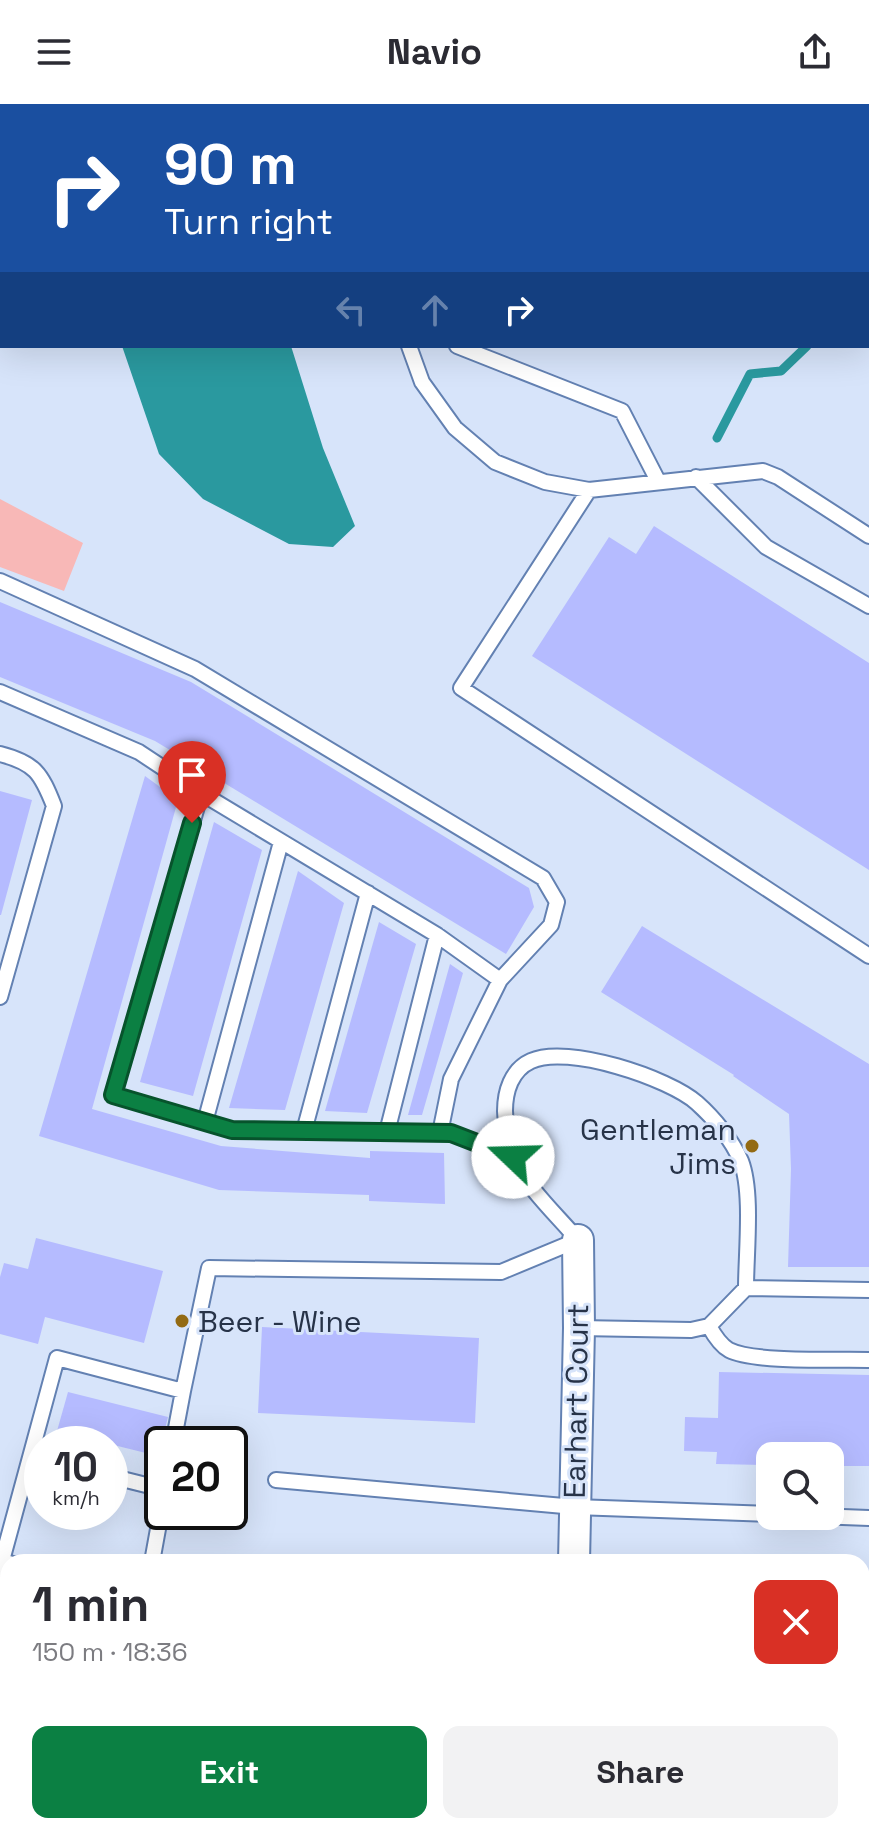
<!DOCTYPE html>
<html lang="en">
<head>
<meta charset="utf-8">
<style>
  body { margin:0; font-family:"Space Grotesk",sans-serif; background:#f2f2f3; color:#2b2b33; height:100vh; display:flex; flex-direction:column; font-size:30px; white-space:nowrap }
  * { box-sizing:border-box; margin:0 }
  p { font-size:26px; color:#7c7c81 }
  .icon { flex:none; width:44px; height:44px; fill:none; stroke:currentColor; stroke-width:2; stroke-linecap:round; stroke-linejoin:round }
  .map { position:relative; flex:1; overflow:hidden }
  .drawer { position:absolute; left:0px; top:1450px; width:870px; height:280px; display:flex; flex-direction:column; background:#fff; border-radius:24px 24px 0 0; box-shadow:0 8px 32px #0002 }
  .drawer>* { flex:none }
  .banner { position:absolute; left:0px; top:0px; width:870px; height:244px; box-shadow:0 8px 32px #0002; background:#1a4fa0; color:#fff; overflow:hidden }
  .controls { position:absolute; left:756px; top:1338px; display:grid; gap:16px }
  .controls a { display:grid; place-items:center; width:88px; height:88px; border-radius:16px; background:#fff; box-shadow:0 8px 32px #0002; font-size:40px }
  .speed { position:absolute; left:24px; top:1322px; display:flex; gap:16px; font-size:40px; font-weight:700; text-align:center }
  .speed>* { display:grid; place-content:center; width:104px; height:104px; border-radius:50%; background:#fff; box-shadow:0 8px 32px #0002; line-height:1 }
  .speed small { font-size:20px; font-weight:400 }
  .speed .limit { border:4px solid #111; border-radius:12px; background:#fff; color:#111 }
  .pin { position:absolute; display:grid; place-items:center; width:68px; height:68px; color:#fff; margin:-82px -34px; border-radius:50% 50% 50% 0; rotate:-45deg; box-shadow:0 0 8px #0007 }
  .pin .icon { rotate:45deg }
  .me { position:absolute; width:88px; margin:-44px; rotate:291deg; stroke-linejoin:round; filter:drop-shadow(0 0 6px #0008) }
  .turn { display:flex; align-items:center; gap:28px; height:168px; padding:0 32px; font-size:36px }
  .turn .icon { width:104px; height:104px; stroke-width:2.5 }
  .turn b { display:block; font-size:56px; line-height:68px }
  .lanes { display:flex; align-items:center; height:76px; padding:0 32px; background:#0003; justify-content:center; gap:40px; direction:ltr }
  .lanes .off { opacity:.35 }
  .round { display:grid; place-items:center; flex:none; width:84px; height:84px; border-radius:16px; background:#f2f2f3 }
  .headline { display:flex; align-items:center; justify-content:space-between; height:136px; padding:0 32px }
  h1 { font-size:48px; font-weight:800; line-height:60px }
  .primary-button { display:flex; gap:16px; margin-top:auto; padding:16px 32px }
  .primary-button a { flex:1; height:92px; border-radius:16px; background:#0b8043; color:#fff; font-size:32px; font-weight:800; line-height:92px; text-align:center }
  .primary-button a+a { background:#f2f2f3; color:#2b2b33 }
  header { display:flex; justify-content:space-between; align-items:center; height:104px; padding:0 32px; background:#fff; font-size:36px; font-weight:800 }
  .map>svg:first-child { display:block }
  .green { fill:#f8b8b7 }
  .water { fill:#2a999f }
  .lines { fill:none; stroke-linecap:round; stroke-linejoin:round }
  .stream { stroke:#2a999f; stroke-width:9 }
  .building { fill:#b5bbff }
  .service-casing { stroke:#6381b2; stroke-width:18 }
  .minor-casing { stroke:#6381b2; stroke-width:34 }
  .tertiary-casing { stroke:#6381b2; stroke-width:40 }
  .secondary-casing { stroke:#6381b2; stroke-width:46 }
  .service { stroke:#fff; stroke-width:14 }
  .minor { stroke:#fff; stroke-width:30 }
  .tertiary { stroke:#fff; stroke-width:36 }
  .secondary { stroke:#fff; stroke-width:42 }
  .route-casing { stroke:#07532c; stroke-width:20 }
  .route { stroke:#0b8043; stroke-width:14 }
  .poi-dot { fill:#936a13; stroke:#d7e4fa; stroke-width:3 }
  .labels { text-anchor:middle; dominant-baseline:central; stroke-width:6; stroke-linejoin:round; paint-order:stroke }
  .poi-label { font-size:30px; fill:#273348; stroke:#d7e4fa; text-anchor:end }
  .street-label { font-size:30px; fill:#273348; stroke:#d7e4fa }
</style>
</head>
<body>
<header><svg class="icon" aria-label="menu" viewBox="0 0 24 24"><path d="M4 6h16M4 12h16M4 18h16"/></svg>Navio<svg class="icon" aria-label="share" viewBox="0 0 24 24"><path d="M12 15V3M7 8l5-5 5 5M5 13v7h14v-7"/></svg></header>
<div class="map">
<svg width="869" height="1730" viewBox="0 0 869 1730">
  <rect width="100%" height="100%" fill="#d7e4fa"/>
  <path class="green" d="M0,395L83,439L64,487L0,463Z
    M862,1699H869V1730H575L574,1722H862Z"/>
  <path class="water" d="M122,242H291L323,344L355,422L333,443L289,440L203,395L159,350Z"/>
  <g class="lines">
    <path class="stream" d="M868,226H869
      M717,334L750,270L781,267L807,242"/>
  </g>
  <path class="building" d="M654,422L869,559V766L532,552L609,433L636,450Z
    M0,498L191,578L529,784L534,803L506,850L155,637L0,573Z
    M145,672L178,696L92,1005L221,1042L370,1054V1047L444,1049L445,1100L369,1097V1091L219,1086L39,1032Z
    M0,687L32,696L1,811H0Z
    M214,718L262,746L193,992L140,978Z
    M298,767L344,799L285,1006L229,1004Z
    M379,818L416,840L367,1009L325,1007Z
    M642,822L869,960V1163H788L791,1065L789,1010L733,972L734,971L601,888Z
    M450,860L463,869L422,1011H408Z
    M36,1134L163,1167L144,1239L45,1213L38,1240L0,1230V1173L4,1159L28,1165Z
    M262,1223L479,1234L475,1319L258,1309Z
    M719,1268L869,1271V1362H830V1352H770V1361L716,1360L717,1348L684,1347L685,1313L718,1314Z
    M68,1288L168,1313L158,1352L57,1327Z"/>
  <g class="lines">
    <defs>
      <path id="service" d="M326,0L327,2
        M736,0L742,2
        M868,44H869
        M868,103H869
        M409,242L422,278L455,324L495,358L545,378L589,386L763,367L778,373L869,432
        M457,242L622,307L658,377
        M696,373L766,443L869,502
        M589,386L461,584L869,852
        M0,477L195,565L543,774L557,798L551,821L500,876L451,975L440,1029
        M0,588L139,648L201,689L437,831L500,876
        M0,650C35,659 41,669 54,702L0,893
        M201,689L113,991L232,1026L451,1029L513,1053
        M205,1018L281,738
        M304,1027L368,789
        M387,1028L437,831
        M746,1184L869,1186
        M709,1222C714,1231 720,1241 729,1246C755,1259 837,1255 869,1256
        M173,1340L183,1287
        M110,1372L162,1385
        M276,1376L575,1403L770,1410
        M816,1412L869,1414
        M152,1458L162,1403
        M0,1464L57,1254L183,1287L209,1164L501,1168L578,1136C556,1110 528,1085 514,1055C507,1040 506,1023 505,1007C505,988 511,966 531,957C567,940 669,974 697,999C714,1014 732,1036 741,1057C753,1088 746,1149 746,1184L709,1222L691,1226L579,1224"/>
      <path id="minor" d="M574,1458L579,1224L578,1136"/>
      <path id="tertiary" d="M572,1730V1722"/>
      <path id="secondary" d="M0,1472L8,1473
        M862,1551H869"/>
    </defs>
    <use href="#service" class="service-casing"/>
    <use href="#minor" class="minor-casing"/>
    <use href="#tertiary" class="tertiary-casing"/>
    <use href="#secondary" class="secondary-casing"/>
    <use href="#service" class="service"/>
    <use href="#minor" class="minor"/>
    <use href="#tertiary" class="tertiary"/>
    <use href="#secondary" class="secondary"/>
  </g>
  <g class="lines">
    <defs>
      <path id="route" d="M192,719L113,991L232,1026L451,1029L513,1053"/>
    </defs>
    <use href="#route" class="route-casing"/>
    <use href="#route" class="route"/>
  </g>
  <g class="poi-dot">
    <circle cx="752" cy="1042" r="8"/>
    <circle cx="182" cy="1217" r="8"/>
  </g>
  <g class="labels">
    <g class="poi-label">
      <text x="736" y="1025">Gentleman<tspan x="736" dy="34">Jims</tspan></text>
      <text x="198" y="1217" text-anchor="start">Beer - Wine</text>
    </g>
    <g class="street-label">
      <text transform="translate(576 1297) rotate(-89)">Earhart Court</text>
    </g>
  </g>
</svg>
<div class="controls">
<a><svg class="icon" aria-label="search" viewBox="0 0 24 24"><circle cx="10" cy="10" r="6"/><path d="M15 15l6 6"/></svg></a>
</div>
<div class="speed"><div>10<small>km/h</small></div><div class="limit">20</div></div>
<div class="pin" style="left:192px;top:719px;background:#d93025"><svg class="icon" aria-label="arrive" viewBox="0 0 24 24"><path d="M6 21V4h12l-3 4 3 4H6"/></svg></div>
<svg class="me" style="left:513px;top:1053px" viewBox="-20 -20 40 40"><circle r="19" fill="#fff"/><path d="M0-13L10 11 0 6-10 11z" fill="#0b8043"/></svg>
<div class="banner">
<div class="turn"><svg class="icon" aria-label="right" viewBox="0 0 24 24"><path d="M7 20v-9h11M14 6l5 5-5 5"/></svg><div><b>90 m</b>Turn right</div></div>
<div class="lanes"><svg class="icon off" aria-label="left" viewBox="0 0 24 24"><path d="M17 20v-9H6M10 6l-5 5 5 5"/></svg><svg class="icon off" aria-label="ahead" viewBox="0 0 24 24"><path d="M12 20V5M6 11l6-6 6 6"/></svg><svg class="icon" aria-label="right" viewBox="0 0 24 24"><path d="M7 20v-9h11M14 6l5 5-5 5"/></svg></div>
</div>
<section class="drawer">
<div class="headline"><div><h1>1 min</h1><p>150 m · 18:36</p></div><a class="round" style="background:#d93025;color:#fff"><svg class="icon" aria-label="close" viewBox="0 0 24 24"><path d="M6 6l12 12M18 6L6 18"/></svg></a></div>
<div class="primary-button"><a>Exit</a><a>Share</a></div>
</section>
</div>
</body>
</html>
